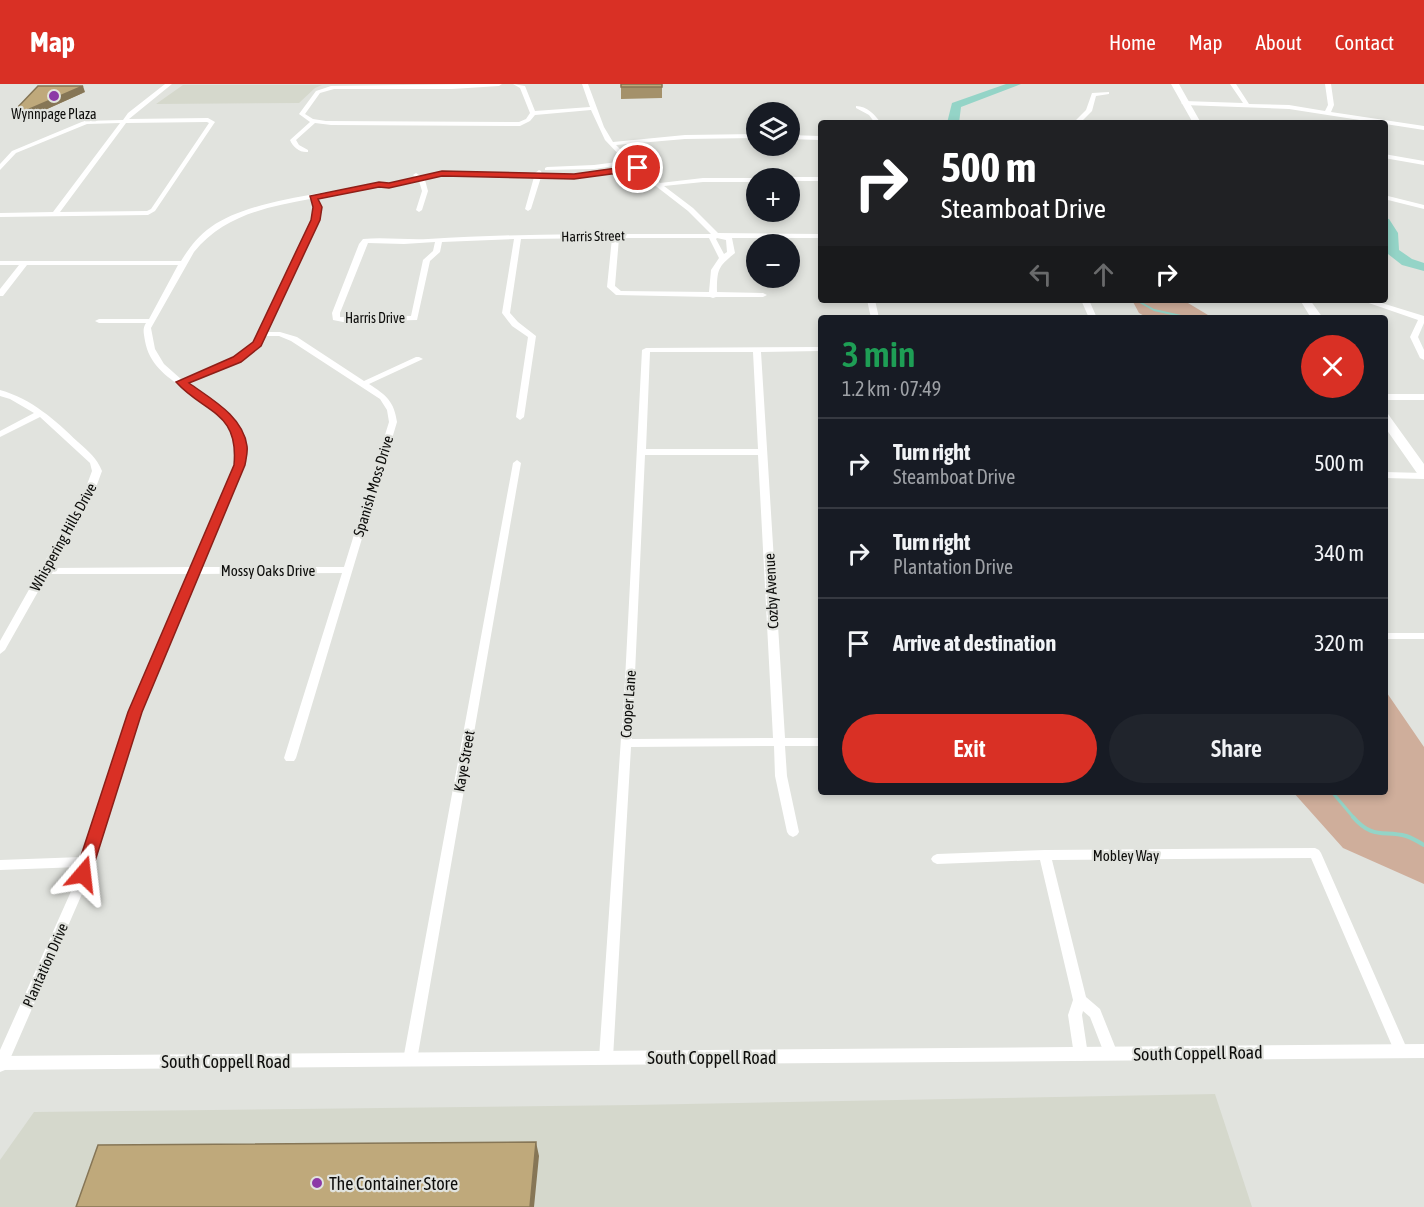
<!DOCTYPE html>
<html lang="en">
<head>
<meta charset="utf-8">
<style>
  body { margin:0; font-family:"Asap Condensed",sans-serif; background:#20242c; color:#f1f3f6; height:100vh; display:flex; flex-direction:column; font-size:22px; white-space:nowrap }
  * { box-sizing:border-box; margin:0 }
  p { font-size:20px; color:#9ea1a6 }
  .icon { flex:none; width:33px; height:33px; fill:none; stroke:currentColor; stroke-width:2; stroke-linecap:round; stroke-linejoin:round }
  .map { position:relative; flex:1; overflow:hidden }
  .sheet { position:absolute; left:818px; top:231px; width:570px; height:480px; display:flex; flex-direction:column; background:#171b24; border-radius:6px; box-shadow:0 3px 9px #0003 }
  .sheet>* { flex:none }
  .top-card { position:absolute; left:818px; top:36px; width:570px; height:183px; border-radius:6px; box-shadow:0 3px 9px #0003; background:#202124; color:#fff; overflow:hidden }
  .controls { position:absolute; left:746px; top:18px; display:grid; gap:12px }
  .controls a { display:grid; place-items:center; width:54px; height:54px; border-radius:50%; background:#171b24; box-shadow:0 3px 9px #0003; font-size:30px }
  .pin { position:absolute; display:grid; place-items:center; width:51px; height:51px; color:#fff; margin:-26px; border:3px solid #fff; border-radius:50%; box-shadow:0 2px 6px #0007 }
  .me { position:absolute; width:66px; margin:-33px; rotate:17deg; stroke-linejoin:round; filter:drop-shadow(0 0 4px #0008) }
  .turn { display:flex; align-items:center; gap:21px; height:126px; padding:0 24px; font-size:27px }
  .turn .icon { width:78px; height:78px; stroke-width:2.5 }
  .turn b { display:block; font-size:42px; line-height:51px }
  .lanes { display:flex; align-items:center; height:57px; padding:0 24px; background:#0003; justify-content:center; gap:30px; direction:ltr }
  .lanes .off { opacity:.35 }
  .round { display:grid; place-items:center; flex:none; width:63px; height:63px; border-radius:32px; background:#20242c }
  .overview { display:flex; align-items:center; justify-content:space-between; height:102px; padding:0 24px }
  h1 { font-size:36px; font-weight:600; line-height:45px; color:#1e9e55 }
  .primary-button { display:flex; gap:12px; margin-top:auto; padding:12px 24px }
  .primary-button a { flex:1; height:69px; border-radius:36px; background:#d93025; color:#fff; font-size:24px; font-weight:600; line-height:69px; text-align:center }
  .primary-button a+a { background:#20242c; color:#f1f3f6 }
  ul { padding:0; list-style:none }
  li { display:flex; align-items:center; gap:18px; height:90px; padding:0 24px; border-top:2px solid #363941 }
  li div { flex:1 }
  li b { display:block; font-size:22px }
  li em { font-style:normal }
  header { display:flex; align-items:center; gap:36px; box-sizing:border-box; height:84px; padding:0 30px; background:#d93025; color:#fff }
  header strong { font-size:28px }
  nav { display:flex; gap:33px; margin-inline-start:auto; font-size:21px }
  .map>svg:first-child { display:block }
  .built { fill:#d5d8cc }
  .green { fill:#cfae9b }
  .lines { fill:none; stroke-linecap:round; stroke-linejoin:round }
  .stream-far2 { stroke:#94d4c7; stroke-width:2 }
  .stream-far1 { stroke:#94d4c7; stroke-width:3 }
  .stream { stroke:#94d4c7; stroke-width:4 }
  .river { fill:#94d4c7; fill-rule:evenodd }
  .minor { fill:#fff; fill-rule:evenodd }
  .tertiary { fill:#fff; fill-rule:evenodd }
  .secondary { fill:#fff; fill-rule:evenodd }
  .wall { fill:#a4916a }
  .shaded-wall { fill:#867656 }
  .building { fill:#bfa97b; stroke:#867656; stroke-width:1.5 }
  .route { fill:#d93025; stroke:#8d1f18; stroke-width:1.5 }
  .poi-dot { fill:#8c39a7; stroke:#e1e3de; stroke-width:2 }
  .labels { text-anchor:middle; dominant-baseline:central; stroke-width:4.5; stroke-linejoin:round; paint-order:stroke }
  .far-poi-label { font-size:14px; fill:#0d0d0b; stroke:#e1e3de }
  .far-street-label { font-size:14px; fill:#0d0d0b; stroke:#e1e3de }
  .street-label { font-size:15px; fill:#0d0d0b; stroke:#e1e3de }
  .near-street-label { font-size:18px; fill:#0d0d0b; stroke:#e1e3de }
  .near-poi-label { font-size:18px; fill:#0d0d0b; stroke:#e1e3de; text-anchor:start }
</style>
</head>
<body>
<header>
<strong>Map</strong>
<nav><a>Home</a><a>Map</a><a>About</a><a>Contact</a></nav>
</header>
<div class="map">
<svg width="1424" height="1123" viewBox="0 0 1424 1123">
  <rect width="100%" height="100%" fill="#e1e3de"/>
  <path class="built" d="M183,1H322L315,4L299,19L156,20Z
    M1215,1010L1252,1123H0V1076L34,1028L635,1021Z"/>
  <path class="green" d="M1132,216H1183L1213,234H1148L1139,229Z
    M1385,609H1387L1424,663V800L1343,764L1293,708H1384Z"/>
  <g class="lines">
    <path class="stream-far2" d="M1136,216L1154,226L1190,234"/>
    <path class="stream-far1" d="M1332,708L1354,734"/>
    <path class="stream" d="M1353,733C1373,756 1384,746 1406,752C1412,754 1419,758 1424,761"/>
    <path class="river" d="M1006,0H1021L961,23L959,39H947L952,19Z
      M1384,134L1389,135L1398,149L1399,166L1412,175L1424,179V187L1402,181L1388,170Z"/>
    <path class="minor" d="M165,0H172L129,35L208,34L215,38L155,127L148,131L0,133V129L53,128L120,39L87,40L16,69L0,86V80L12,67L84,37L123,36L128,29ZM207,38L209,39L151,125L147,127L60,128L126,39Z
      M472,0H502L499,2L452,5H334L320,9L305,30L313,35L326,37L519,38L526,35L530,29L520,4L513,0L525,2L535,27L590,23L582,0H588L604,43L613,58L685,51L756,50V54L685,55L616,61L635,80L660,99L703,94H758H756V98H703L664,102L693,124L718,149L820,150V154H732L735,169C718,183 717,185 717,208L763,209L767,211L763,213H716L713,214L710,213L616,211L607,203L612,154L521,155L510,229L518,238L536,252L524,333L520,336L516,333L528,253L512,242L502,229L514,155L442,158L440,168L430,177L417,236L343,238L333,236L332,229L359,160L363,155C384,153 406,156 428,155C523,149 616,150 711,150L688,127L635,86L574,94L541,93L531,125L528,127L525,125L534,93L442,92L425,96L428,107L422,126L419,128L416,126L422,107L419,97L389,104L379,103L316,114L321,123L319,137L267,248H280L297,253L364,297L416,273H419L423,275L369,300C386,311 394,317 397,338L296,674L294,677H286L284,674L342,489L199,490L141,628L85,803L7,982L5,986L0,988V966L73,803L79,783L0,786V776L82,773L129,628L189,490H48L5,566L0,570V557L85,406L92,387L90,379L40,333L0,353V347L34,329L10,315L0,312V306C32,315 55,336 78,358C88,367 97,374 102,387L95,406L51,484L192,483L236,381C236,369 237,356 231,345C211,308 153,302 145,257C144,250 142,245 146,239H99L95,237L99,235H149L178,181H27L3,212H0V205L19,181H0V177H181C189,164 198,152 211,143C250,115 331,109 379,99L389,100L416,94L413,91L416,89L422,93L442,88L535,89L539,86L541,87L542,90H574L631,83L628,80L594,85L545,86V84L547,83L594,81L625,77L605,56L591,26L535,31L530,37L520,42L331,41L315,39L296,56L299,61L308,66V68C300,69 293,63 290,56L310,38L299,30L316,7L331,2ZM310,115L315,123L313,137L254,259L234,273L182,296L164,280L155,265L151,244L194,168C223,132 266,123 310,115ZM619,154H709L719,174L711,186L709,208L621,207L615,202ZM717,154L726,156L727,168L724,170L716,155ZM435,158L433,167L423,176L411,232L340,233V229L368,159L404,160ZM265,252H279L291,257L380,315L387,326L389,338L344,483H201L244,381C248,334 221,323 187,299C212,289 252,279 265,252Z
      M1230,0H1236L1249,20L1289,21L1325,27L1328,21L1325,0H1331L1334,21L1331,28L1424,42V46L1289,25L1184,21L1181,19L1184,17L1243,19Z
      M1109,8V10L1096,12L1092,27L1080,39H1073L1086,26L1092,9Z
      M856,22C867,22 875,31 881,39H875L869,31L856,24Z
      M789,51L820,52V56L789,55Z
      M1384,70L1424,77V81L1384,74Z
      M789,93H820V97H789V94H786Z
      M1384,111L1424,121V125L1384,115Z
      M867,216H875L879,234H871Z
      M1081,216H1089L1097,234H1089Z
      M1360,216H1372L1424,232V239L1418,253L1424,266V276L1420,274L1410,253L1418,236Z
      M820,263V267L761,268L785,654H820V662H785L787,692L799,748L797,751L793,753L789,751L787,748L775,692L774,662L631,663L613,974L611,978L606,980L601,978L599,974L625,596L642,266L646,264ZM650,268H753L758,365H646ZM645,371H758L773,654L632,655Z
      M1384,310H1424V316H1384Z
      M517,376L521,379L417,976L415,980L410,982L405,980L403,976L513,379Z
      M1384,388L1424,389V395L1384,394Z
      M1384,549H1424V555H1384Z
      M1315,764L1319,766L1321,769L1408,967L1406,971L1401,973L1396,971L1311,774L1052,776L1086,913L1100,925L1118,970L1116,974L1111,976L1106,974L1090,933L1083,927L1082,931L1088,971L1086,975L1081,977L1076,975L1074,971L1068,931L1073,916L1040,776L937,780L933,778L931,775L933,772L937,770L1045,766Z"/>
    <path class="tertiary" d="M1424,960V974L0,986V972Z"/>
    <path class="secondary" d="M1171,0H1179L1201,39H1193Z
      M1300,216H1310L1323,234H1311Z
      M1384,329L1388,330L1424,380V393L1419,392L1384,342Z"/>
  </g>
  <path class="wall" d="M662,0V14L621,15V3Z
    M85,8L27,34L18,32L16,25Z"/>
  <path class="shaded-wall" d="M83,2L85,8L27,34L25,27Z
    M536,1058L539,1072L534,1123H530Z"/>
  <path class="building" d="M621,0H662V3H621Z
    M38,2H83L25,27L16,25Z
    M536,1058L530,1123H76L98,1061Z"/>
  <path class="route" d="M638,81L643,84L641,86L574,95L442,92L389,104L379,103L318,115L322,123L320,136L261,262L241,278L189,299C211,315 243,332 247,362C248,368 246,375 245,381L142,628L91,790L89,795L83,797L77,795L75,790L128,628L234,381C239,327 205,330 176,298L233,273L253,258L311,136L313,123L310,112L379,98L389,99L442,87L574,90Z"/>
  <g class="poi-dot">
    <circle cx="54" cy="12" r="6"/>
    <circle cx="317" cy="1099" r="6"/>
  </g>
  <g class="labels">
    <g class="far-poi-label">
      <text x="54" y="30">Wynnpage Plaza</text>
    </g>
    <g class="far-street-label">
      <text transform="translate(593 152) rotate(-1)">Harris Street</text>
      <text x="375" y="234">Harris Drive</text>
    </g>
    <g class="street-label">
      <text transform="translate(373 402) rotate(-73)">Spanish Moss Drive</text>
      <text transform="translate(63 453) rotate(-61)">Whispering Hills Drive</text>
      <text x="268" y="486">Mossy Oaks Drive</text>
      <text transform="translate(771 507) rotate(-93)">Cozby Avenue</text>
      <text transform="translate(628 620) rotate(-86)">Cooper Lane</text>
      <text transform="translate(464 677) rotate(-80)">Kaye Street</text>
      <text x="1126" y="771">Mobley Way</text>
      <text transform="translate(45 881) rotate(-66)">Plantation Drive</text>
    </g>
    <g class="near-street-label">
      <text transform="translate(1198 969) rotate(-1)">South Coppell Road</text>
      <text x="712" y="973">South Coppell Road</text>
      <text x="226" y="977">South Coppell Road</text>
    </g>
    <g class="near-poi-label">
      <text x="329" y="1099">The Container Store</text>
    </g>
  </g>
</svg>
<div class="controls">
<a><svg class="icon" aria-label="layers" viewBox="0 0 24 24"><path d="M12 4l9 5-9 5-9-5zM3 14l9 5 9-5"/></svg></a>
<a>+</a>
<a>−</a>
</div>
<div class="pin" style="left:638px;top:84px;background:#d93025"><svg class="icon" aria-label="arrive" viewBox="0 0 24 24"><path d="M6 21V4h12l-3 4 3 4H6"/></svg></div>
<svg class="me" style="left:83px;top:790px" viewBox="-20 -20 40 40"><path d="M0-17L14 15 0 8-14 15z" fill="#d93025" stroke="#fff" stroke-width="4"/></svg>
<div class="top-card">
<div class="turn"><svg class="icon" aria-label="right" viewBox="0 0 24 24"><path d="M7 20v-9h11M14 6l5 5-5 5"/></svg><div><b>500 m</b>Steamboat Drive</div></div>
<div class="lanes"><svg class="icon off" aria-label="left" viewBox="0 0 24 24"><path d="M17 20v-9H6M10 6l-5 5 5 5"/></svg><svg class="icon off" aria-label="ahead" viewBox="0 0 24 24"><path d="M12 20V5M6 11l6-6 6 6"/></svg><svg class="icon" aria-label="right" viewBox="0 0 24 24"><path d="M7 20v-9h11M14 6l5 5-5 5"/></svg></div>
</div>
<section class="sheet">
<div class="overview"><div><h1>3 min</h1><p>1.2 km · 07:49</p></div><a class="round" style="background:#d93025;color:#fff"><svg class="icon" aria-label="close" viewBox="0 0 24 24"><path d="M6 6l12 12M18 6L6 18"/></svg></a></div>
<ul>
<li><svg class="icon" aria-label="right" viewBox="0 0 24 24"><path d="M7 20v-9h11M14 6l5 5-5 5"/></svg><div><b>Turn right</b><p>Steamboat Drive</p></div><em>500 m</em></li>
<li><svg class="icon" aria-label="right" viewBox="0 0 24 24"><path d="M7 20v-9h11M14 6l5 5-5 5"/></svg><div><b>Turn right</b><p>Plantation Drive</p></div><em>340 m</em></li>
<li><svg class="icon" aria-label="arrive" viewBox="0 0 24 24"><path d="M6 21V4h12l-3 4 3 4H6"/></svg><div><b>Arrive at destination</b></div><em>320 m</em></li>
</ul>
<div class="primary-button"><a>Exit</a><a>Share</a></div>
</section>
</div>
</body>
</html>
